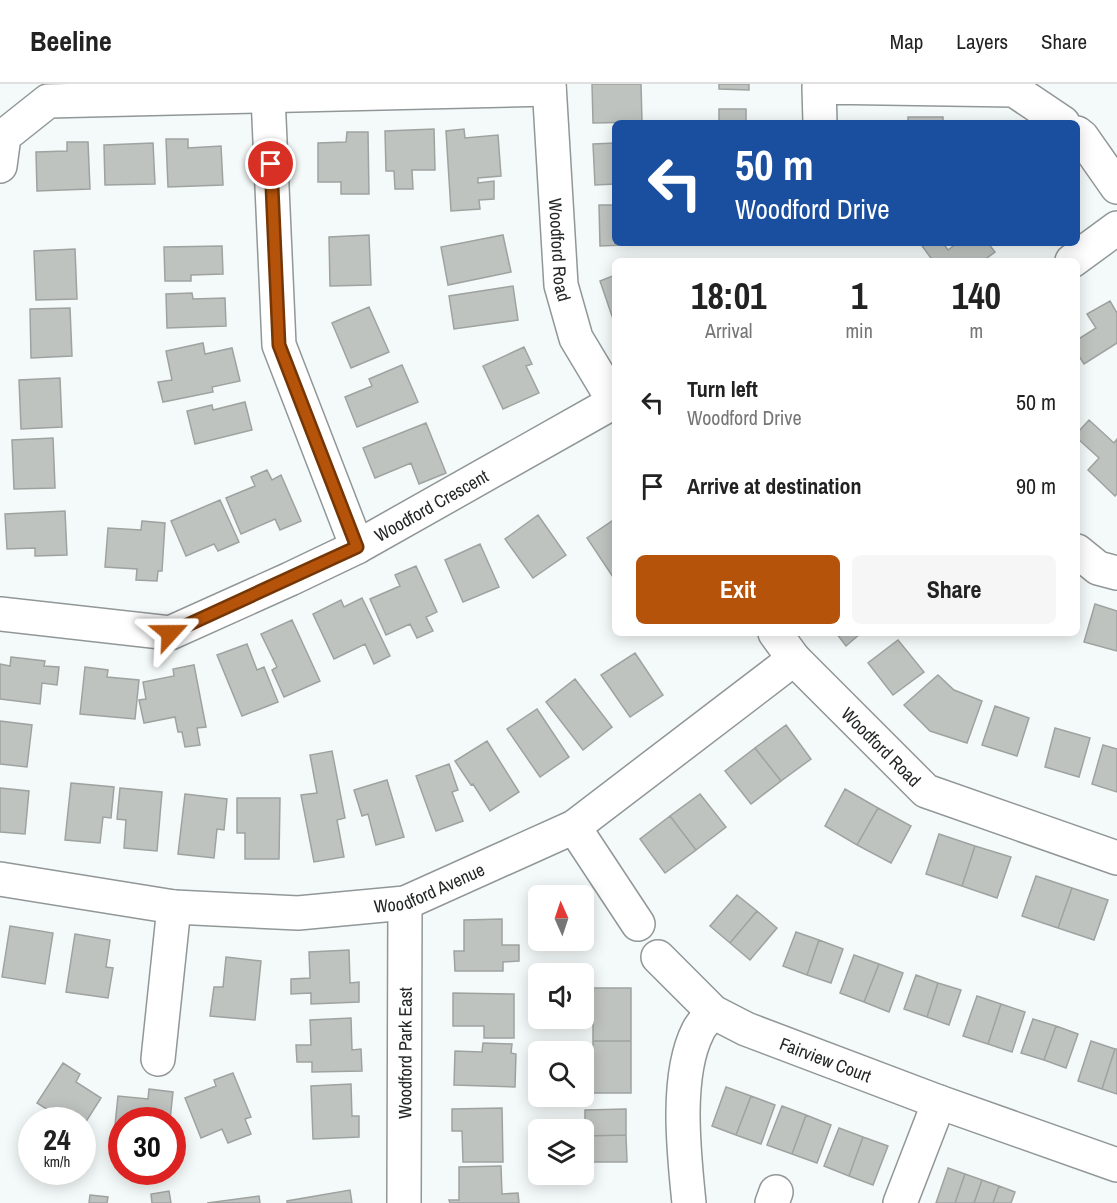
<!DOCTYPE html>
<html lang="en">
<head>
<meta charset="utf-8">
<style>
  body { margin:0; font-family:"Archivo Narrow",sans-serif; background:#f6f6f6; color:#222; height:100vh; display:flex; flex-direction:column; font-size:22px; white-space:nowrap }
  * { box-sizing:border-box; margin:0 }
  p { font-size:20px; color:#767676 }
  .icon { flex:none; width:33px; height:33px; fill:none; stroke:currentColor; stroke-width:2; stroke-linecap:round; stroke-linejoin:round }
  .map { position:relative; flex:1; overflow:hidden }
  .drawer { position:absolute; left:612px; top:174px; width:468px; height:378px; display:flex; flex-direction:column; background:#fff; border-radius:9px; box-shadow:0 3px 15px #0003 }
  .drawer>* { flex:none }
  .top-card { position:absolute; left:612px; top:36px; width:468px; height:126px; border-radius:9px; box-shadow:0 3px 15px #0003; background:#1a4fa0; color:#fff; overflow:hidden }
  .needle { width:39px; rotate:357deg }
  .controls { position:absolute; left:528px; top:801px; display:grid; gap:12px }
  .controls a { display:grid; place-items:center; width:66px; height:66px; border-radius:9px; background:#fff; box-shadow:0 3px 15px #0003; font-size:30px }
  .speed { position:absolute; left:18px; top:1023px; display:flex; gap:12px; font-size:30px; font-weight:700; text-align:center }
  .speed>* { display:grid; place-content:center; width:78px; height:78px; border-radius:50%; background:#fff; box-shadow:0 3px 15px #0003; line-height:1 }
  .speed small { font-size:15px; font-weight:400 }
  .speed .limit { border:9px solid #d22; background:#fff; color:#111 }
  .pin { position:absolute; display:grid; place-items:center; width:51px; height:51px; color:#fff; margin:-26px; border:3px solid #fff; border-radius:50%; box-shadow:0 2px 6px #0007 }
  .me { position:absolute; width:66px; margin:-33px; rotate:66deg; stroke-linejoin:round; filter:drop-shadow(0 0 4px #0008) }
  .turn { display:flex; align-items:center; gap:21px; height:126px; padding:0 24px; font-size:27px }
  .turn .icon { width:78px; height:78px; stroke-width:2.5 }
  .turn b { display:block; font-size:42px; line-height:51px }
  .eta { display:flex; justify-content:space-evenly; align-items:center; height:102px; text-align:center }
  .eta b { font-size:36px; font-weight:700; line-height:42px }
  .primary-button { display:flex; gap:12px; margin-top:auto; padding:12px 24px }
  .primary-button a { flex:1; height:69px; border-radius:9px; background:#b45309; color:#fff; font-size:24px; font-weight:700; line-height:69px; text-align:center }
  .primary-button a+a { background:#f6f6f6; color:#222 }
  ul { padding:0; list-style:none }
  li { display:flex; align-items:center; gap:18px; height:84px; padding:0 24px }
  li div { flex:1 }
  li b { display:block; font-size:22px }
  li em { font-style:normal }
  header { display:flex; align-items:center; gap:36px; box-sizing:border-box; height:84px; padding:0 30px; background:#fff; border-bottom:2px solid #e0e0e0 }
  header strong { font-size:28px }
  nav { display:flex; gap:33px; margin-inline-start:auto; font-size:21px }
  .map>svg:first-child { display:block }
  .building { fill:#bec3c0; stroke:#9ea3a0; stroke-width:1.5 }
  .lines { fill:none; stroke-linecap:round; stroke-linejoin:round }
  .minor-casing { stroke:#919797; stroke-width:36 }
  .minor { stroke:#fff; stroke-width:33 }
  .route-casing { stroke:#753606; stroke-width:15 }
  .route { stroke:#b45309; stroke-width:10 }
  .labels { text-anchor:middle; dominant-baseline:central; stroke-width:4.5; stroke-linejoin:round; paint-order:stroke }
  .street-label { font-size:18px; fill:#242726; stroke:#fff }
</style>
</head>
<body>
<header>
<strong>Beeline</strong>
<nav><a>Map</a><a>Layers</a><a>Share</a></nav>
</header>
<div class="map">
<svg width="1117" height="1119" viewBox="0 0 1117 1119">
  <rect width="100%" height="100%" fill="#f4faf9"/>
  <path class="building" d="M592,0H641L642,38L593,39Z
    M719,0H749V6L719,5Z
    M719,25H746V39H702L701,37H719Z
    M908,33H943V39H908Z
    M434,45L435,86H412L413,105H395L394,87H386L385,47Z
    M464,45L465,54L498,51L501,92L478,94V99L494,97V115L479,116L480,125L451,127L446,47Z
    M347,48H368L369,110H341V98H318V59L346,58Z
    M166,55H188V64L221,62L223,101L168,103Z
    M67,58H88L90,105L37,107L36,68L67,67Z
    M153,59L155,100L105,101L104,61Z
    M615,59V100L595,101L593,60Z
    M599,121H615V159L649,160L600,162Z
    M369,151L371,201L330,202L329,153Z
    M503,151L511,188L448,201L441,163Z
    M920,159H943L948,166L957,159H988L995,168L983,177H933Z
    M222,162L223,190L191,191V197H165L164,163Z
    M75,165L77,215L36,216L34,167Z
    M615,191V234L613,235L600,197Z
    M513,202L518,236L454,245L449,212Z
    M192,209L193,215L225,214L226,242L167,244L166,210Z
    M1110,217L1117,229V259L1084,280L1077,269V256L1096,244L1087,230Z
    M369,223L389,268L351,284L332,239Z
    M70,224L72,272L31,274L30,225Z
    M203,259L205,270L232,264L240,297L212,303L213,308L163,318L158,298L172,296L166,267Z
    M524,263L532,280L526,282L539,309L503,325L483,282Z
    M402,281L418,318L357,343L345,313L372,302L369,295Z
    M60,294L62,343L21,345L19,296Z
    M245,318L252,346L195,360L187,327L212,321L213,326Z
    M1089,336L1114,359L1117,355V410L1115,412L1088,386L1099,374L1077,354V349Z
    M426,339L446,389L419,400L411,379L375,394L363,364Z
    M53,354L55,404L14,405L12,356Z
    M267,386L272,396L281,391L301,437L280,446L275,435L241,450L226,414L255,402L251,393Z
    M220,416L239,458L218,467L214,460L186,472L171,437Z
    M65,427L67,471L35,472V464L7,465L5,430Z
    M538,431L566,471L533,494L505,455Z
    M615,435V496L587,454Z
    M142,437L165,439L162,487H158L157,497L136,496L137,485L105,483L108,444L141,446Z
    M480,460L499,503L463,518L445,476Z
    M416,482L437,528L426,533L433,547L417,554L410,540L386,551L370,515L400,502L395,491Z
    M362,514L390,572L374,580L365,560L334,575L313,530L341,516L344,523Z
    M1095,520L1117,527V567L1084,558Z
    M292,536L320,597L284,613L272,586L277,583L261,550Z
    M836,549H861L846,562Z
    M898,556L924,588L893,611L868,579Z
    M247,560L257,586L264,583L278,618L242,632L217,571Z
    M635,569L663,611L630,633L601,591Z
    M11,573L45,577L44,582L59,583L57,601L42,599L40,620L0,615V580L10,582Z
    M194,581L206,643L197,644L200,661L185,663L182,648H178L175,633L144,639L139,616L146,615L143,598L174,592L173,585Z
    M85,583L108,586L107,593L139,596L135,635L80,630Z
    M938,591L954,606L982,617L967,659L930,647L904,621Z
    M575,595L612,643L583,666L546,618Z
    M995,622L1029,634L1017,672L982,661Z
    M537,625L569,673L540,693L507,645Z
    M0,637L32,641L27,683L0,680Z
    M786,641L811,675L781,697L755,664Z
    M1055,644L1090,654L1079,693L1045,683Z
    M487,657L519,708L490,727L473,700L471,701L455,677Z
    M1103,661L1117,665V708L1092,700Z
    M755,664L781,697L751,720L725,687Z
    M332,667L345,734L337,736L344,773L314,778L301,711L317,709L310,671Z
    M449,680L458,706L452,708L463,737L436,747L416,692Z
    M387,696L404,753L376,761L368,730L362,732L354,706Z
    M71,699L114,703L111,734L103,733L100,759L65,756Z
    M0,704L29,707L25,750L0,748Z
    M120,704L162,708L157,767L124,764L126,736L117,735Z
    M845,705L878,724L857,761L825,742Z
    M185,710L227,715L224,746L217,745L214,774L178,770Z
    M700,710L726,743L696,766L670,732Z
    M237,714H280L279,775H245V749H237Z
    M878,724L911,742L891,779L857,761Z
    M670,732L696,766L665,789L640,755Z
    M939,750L975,762L962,802L926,790Z
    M975,762L1011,773L997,814L962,802Z
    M1036,792L1072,804L1058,844L1022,832Z
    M1072,804L1108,816L1094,856L1058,844Z
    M737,811L757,827L730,859L710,842Z
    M757,827L777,844L750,876L730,859Z
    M502,835V861H519V877L503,878V887H455L454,867H464V836Z
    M10,842L53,849L45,900L2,893Z
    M796,848L819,856L807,891L783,882Z
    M75,850L110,856L106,883L113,884L108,914L66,908Z
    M819,856L843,865L831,899L807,891Z
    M349,866L350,899L359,898V918L311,920V909L291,910V895L310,894L309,868Z
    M854,871L879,880L864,918L840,909Z
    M226,873L261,877L255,936L210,932L214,903H223Z
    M879,880L903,889L889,928L864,918Z
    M916,891L938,899L927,933L904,925Z
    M938,899L961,906L949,941L927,933Z
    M593,904H631V957H593Z
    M453,909L514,910V954H484V942H453Z
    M977,912L1001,920L988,960L963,952Z
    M1001,920L1025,928L1012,968L988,960Z
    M351,934L352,966L361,965L362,987L312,988V978H297L296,961H311L310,936Z
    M1033,935L1056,942L1044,976L1021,969Z
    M1056,942L1078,950L1066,984L1044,976Z
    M593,957H631V1009H593Z
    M1091,957L1115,965L1102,1005L1078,997Z
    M483,959L512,960L511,969L516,970L515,1003L454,1001L455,967L482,968Z
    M1115,965H1117V1010L1102,1005Z
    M63,979L80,990L76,998L101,1014L82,1044V1036H64L37,1019Z
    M233,989L251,1033L245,1035L251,1050L228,1059L222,1045L201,1054L185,1014L216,1002L214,996Z
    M351,1000L352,1032H359V1053L313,1055L311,1002Z
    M726,1003L751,1012L736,1051L712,1042Z
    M149,1005L173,1008L170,1036H122V1051H114L118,1012L148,1015Z
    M751,1012L775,1021L761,1060L736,1051Z
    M782,1022L806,1031L792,1070L767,1061Z
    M502,1024L503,1078H463L462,1047H452V1025Z
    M626,1025V1051L585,1052V1026Z
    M806,1031L831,1041L817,1079L792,1070Z
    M839,1044L863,1053L849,1092L824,1082Z
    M626,1051L627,1078H585V1052Z
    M863,1053L888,1062L873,1101L849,1092Z
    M501,1082L502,1110L518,1109L519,1119H450L449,1116H459V1083Z
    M948,1084L965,1090L955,1119H936Z
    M965,1090L982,1096L974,1119H955Z
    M982,1096L999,1102L993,1119H974Z
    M999,1102L1015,1108L1011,1119H993Z
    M350,1106L352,1119H287V1117Z
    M169,1107L171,1119H152L151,1110Z
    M90,1111L108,1113L107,1119H89Z
    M259,1112L260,1119H207Z"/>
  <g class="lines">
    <defs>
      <g id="minor">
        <path id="s1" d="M549,0L561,201L576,254L615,319"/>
        <path d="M268,12L279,261L357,463"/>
        <path d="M820,39L819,3L1014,6L1063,39"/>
        <path d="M1077,49L1082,53L1117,103"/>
        <path d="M0,82L4,52L48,17L549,5"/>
        <path d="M1072,177L1117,144"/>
        <path d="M1077,467L1098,484L1117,489"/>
        <path id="s2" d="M0,530L170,549L290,495L357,463L614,318"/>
        <path id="s3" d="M775,549L794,575L926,707L1117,774"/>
        <path d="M574,743L638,840"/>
        <path id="s4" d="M0,795L174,823L298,829L405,819L574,743L794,575"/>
        <path id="s5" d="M658,873L713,928L746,945L939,1018L1117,1081"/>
        <path d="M158,975L174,823"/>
        <path id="s6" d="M404,1119L405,819"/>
        <path d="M689,1119C684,1070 675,992 698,947C701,940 708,934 713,928"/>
        <path d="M772,1119L776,1108"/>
        <path d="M900,1119L939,1018"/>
      </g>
    </defs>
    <use href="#minor" class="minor-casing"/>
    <use href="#minor" class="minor"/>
  </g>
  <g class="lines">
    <defs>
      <path id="route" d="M170,549L357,463L279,261L271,80"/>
    </defs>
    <use href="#route" class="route-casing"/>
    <use href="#route" class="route"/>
  </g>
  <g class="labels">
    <g class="street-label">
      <text stroke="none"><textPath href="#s1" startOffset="166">Woodford Road</textPath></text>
      <text stroke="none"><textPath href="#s2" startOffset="462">Woodford Crescent</textPath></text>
      <text stroke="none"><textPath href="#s3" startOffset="156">Woodford Road</textPath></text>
      <text stroke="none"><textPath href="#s4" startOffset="435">Woodford Avenue</textPath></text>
      <text stroke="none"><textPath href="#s6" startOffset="150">Woodford Park East</textPath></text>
      <text stroke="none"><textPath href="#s5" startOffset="200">Fairview Court</textPath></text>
    </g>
  </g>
</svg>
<div class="controls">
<a><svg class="needle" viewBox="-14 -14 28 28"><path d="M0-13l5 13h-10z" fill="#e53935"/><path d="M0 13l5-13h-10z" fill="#767676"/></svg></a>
<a><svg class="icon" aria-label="sound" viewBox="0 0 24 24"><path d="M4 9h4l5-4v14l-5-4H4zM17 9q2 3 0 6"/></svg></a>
<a><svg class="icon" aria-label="search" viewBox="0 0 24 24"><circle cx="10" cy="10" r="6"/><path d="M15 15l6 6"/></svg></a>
<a><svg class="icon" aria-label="layers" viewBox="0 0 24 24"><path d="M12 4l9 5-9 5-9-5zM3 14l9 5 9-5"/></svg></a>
</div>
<div class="speed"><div>24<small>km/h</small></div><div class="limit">30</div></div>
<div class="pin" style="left:271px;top:80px;background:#d93025"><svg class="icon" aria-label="arrive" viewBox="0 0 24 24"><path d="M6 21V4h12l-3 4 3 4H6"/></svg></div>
<svg class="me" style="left:170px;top:549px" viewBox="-20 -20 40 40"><path d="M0-17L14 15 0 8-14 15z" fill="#b45309" stroke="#fff" stroke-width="4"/></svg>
<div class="top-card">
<div class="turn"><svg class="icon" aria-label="left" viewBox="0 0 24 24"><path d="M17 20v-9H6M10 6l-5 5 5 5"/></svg><div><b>50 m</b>Woodford Drive</div></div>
</div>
<section class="drawer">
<div class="eta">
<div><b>18:01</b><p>Arrival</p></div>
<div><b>1</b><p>min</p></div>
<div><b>140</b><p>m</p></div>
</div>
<ul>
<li><svg class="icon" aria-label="left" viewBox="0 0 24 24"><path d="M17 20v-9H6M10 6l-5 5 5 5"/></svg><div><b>Turn left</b><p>Woodford Drive</p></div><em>50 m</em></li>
<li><svg class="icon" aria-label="arrive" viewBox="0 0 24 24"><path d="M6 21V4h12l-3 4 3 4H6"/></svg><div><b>Arrive at destination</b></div><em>90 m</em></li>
</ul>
<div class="primary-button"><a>Exit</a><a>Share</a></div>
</section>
</div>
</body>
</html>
